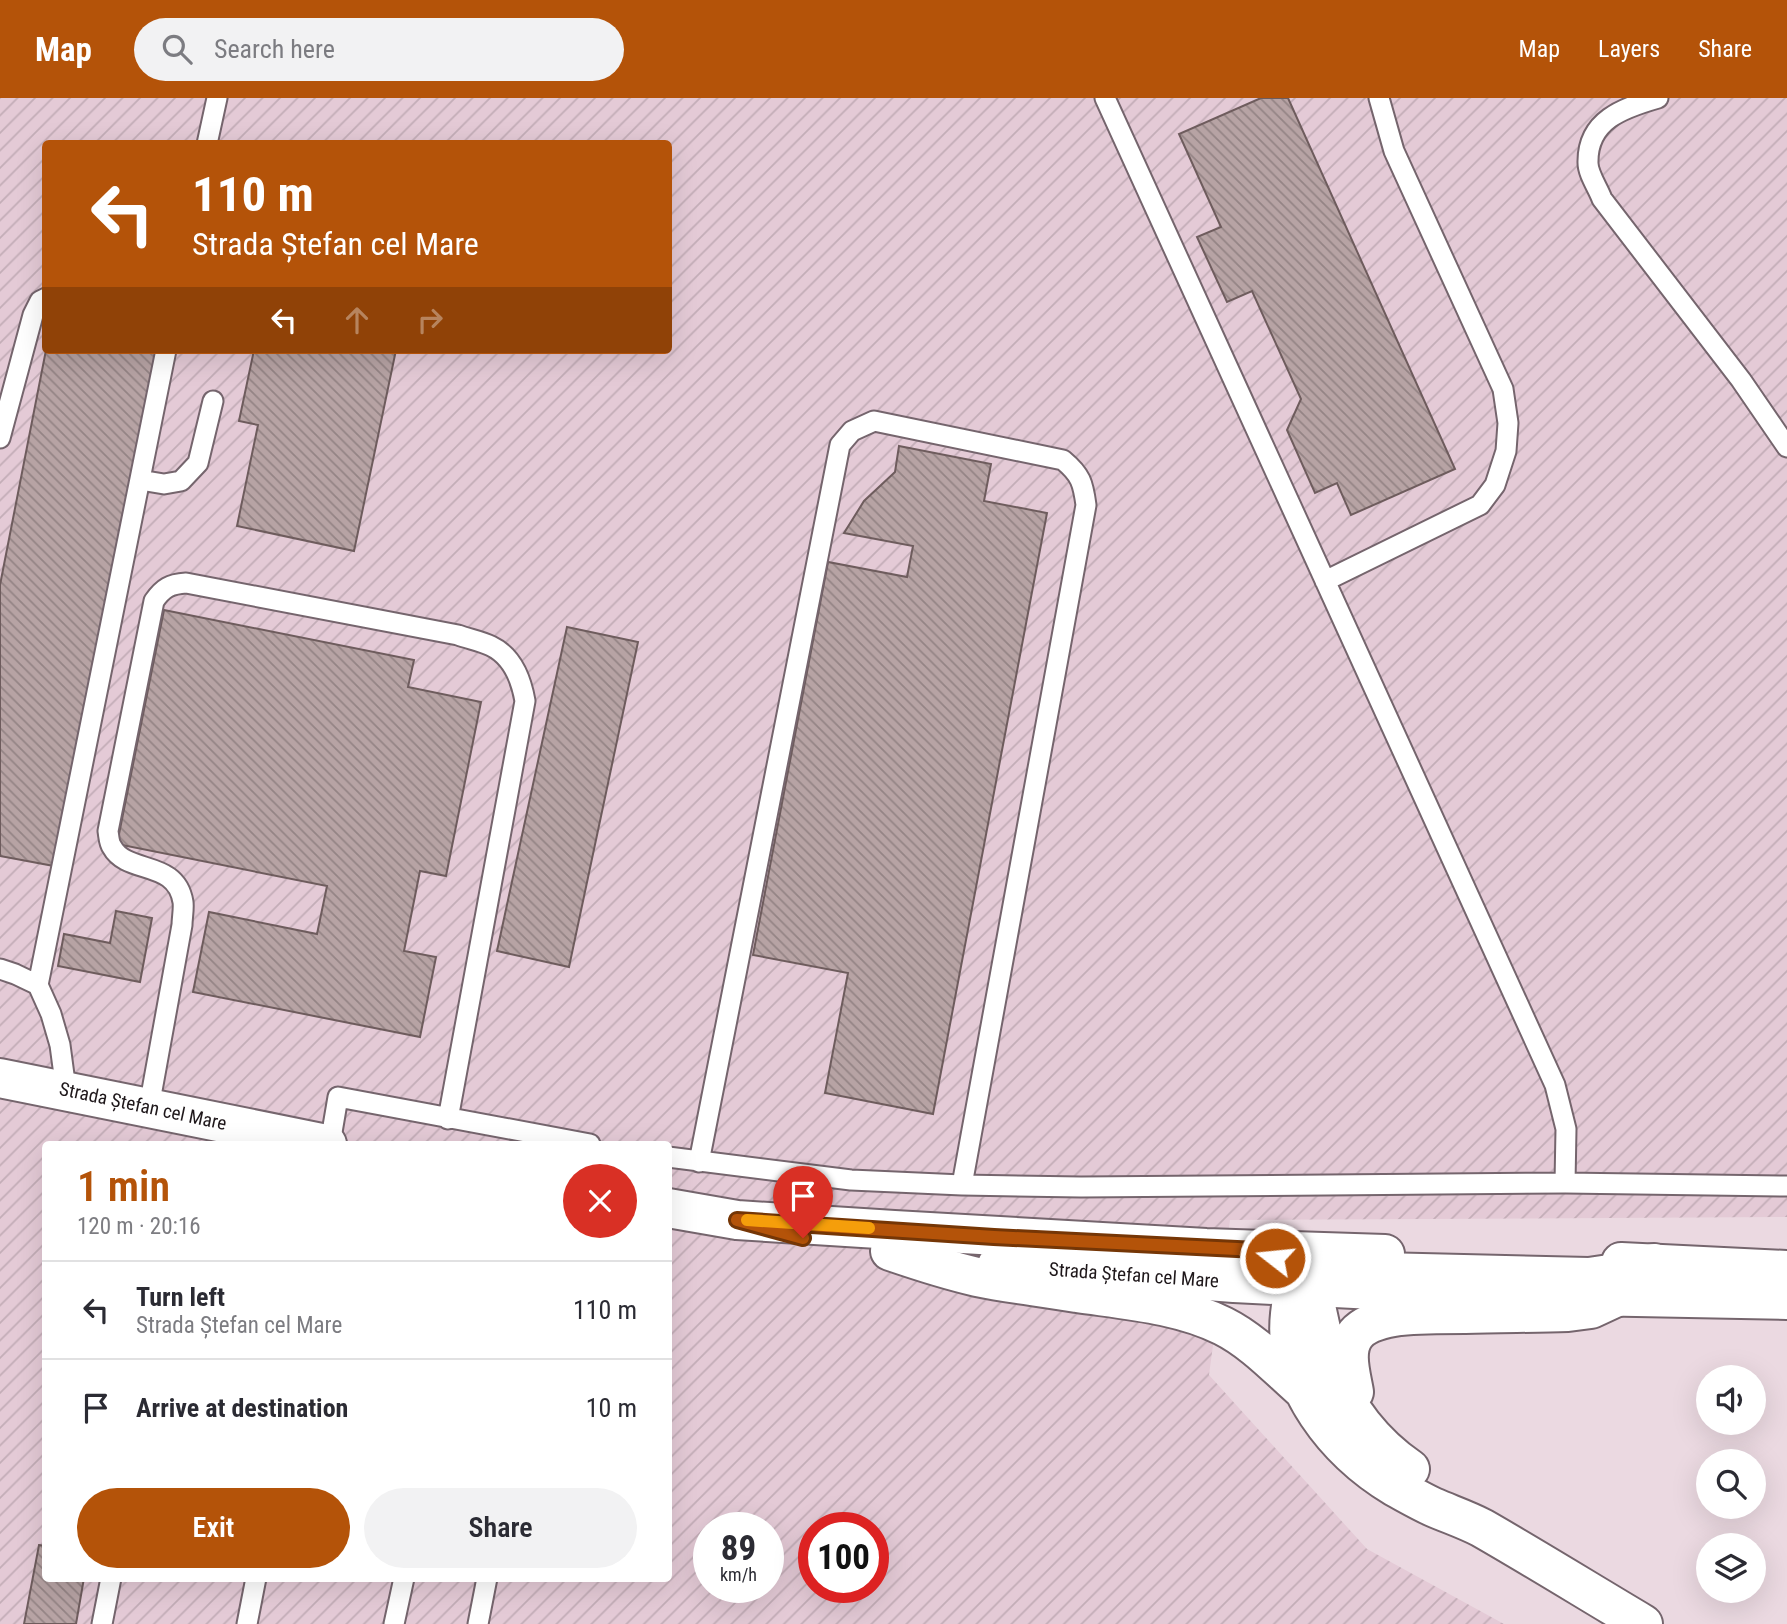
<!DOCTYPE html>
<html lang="en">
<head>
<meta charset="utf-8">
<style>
  body { margin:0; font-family:"Roboto Condensed",sans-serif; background:#f2f2f3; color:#2b2b33; height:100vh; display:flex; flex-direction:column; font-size:26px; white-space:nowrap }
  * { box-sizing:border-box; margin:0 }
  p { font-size:23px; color:#7c7c81 }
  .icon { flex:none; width:38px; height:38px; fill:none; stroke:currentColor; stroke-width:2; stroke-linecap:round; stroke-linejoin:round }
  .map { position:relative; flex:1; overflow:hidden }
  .side { position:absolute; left:42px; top:1043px; width:630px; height:441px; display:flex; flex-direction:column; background:#fff; border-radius:7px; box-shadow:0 7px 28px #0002 }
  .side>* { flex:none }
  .guide { position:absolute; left:42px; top:42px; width:630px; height:214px; border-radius:7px; box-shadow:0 7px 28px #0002; background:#b45309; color:#fff; overflow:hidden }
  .tools { position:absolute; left:1696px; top:1267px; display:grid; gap:14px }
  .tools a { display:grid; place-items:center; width:70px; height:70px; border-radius:50%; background:#fff; box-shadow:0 7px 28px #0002; font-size:35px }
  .speed { position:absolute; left:693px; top:1414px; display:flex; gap:14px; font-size:35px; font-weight:700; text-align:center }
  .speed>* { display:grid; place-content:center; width:91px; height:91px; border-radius:50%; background:#fff; box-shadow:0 7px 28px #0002; line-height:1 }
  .speed small { font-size:18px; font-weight:400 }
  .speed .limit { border:10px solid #d22; background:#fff; color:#111 }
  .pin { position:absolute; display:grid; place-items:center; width:60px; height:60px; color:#fff; margin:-72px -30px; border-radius:50% 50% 50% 0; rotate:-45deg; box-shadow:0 0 7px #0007 }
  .pin .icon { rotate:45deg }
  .me { position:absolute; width:77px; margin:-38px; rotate:286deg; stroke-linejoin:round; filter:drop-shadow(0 0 5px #0008) }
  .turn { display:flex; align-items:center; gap:24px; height:147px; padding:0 35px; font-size:32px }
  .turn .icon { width:91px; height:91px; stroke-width:2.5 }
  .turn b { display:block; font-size:49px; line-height:60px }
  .lanes { display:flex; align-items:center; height:66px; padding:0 35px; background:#0003; justify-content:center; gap:35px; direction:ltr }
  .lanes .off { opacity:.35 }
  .round { display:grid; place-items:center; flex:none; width:74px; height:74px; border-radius:37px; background:#f2f2f3 }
  .overview { display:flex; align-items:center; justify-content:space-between; height:119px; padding:0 35px }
  h1 { font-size:42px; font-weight:600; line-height:52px; color:#b45309 }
  .button { display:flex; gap:14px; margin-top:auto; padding:14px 35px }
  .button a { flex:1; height:80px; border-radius:42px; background:#b45309; color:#fff; font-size:28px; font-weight:600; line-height:80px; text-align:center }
  .button a+a { background:#f2f2f3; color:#2b2b33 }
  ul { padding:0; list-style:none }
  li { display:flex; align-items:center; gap:21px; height:98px; padding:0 35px; border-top:2px solid #e1e1e2 }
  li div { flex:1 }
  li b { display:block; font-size:26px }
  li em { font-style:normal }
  header { display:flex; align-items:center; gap:42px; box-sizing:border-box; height:98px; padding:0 35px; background:#b45309; color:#fff }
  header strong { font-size:33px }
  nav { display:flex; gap:38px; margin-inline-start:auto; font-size:24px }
  .search { width:490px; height:63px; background:#f2f2f3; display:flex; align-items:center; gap:18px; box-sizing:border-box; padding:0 24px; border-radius:38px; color:#7c7c81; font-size:26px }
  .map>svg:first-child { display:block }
  .industrial { fill:url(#industrial-furrows); fill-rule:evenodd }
  .building { fill:url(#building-back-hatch); stroke:#6e5c5d; stroke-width:2 }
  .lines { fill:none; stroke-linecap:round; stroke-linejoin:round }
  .service-casing { stroke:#75656d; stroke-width:23 }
  .secondary-casing { stroke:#75656d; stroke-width:42 }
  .motorway-casing { stroke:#75656d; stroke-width:42 }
  .service { stroke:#fff; stroke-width:19 }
  .secondary { stroke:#fff; stroke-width:38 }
  .motorway { stroke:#fff; stroke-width:38 }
  .route-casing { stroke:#753606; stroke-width:18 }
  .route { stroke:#b45309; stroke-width:12 }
  .slow { stroke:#f59e0b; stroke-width:12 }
  .labels { text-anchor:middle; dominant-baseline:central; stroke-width:6; stroke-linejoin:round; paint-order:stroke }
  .street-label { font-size:19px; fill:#1e171a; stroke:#fff }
</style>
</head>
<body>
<header>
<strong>Map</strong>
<div class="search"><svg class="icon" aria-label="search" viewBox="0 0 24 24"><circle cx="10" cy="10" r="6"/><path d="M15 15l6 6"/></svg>Search here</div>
<nav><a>Map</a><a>Layers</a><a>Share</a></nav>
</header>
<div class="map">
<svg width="1787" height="1526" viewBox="0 0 1787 1526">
  <defs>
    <pattern id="industrial-furrows" width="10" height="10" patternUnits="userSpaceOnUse" patternTransform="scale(1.75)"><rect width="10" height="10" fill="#e4cad6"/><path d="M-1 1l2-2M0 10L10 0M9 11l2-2" fill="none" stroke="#c3adb7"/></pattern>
    <pattern id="building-back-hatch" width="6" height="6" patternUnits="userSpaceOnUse" patternTransform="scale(1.75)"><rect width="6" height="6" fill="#b7a3a4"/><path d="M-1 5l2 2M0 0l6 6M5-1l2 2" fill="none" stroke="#948485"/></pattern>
  </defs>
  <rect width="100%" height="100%" fill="#ebd9e1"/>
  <path class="industrial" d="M0,0H1787V1119L1230,1122L1209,1277L1367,1451L1504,1526H0ZM46,46H668V252H46ZM46,1046H668V1480H46ZM709,1430H768V1489H709ZM814,1430H873V1489H814Z"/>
  <path class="building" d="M1261,0H1288L1455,371L1351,417L1337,385L1315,395L1287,332L1301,301L1252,193L1227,204L1197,139L1221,129L1179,36Z
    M46,252H156L54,768L0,758V487Z
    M254,252L271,254V252H396L354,453L237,428L258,327L239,323Z
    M899,348L991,366L984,403L1047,415L933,1016L825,995L848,875L753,857L828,464L907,479L913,448L844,435L864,403L895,374Z
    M164,512L414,562L408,589L481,604L446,778L420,773L404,853L436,859L420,939L193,894L209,814L317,836L327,788L117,746Z
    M567,529L638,544L569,869L497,853Z
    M116,813L152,820L140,884L58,868L64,836L110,845Z
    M39,1447L46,1448V1480H84L76,1526H24Z"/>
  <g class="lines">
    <defs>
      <path id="service" d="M1105,0L1555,987L1566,1031L1565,1085
        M1658,0C1623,10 1587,22 1588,65C1588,76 1598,90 1602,101L1741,282L1787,349
        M207,46L217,0
        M0,340L33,217L40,203L46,200
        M140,382L164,386L181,383L198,365L213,303
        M1325,483L1480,407L1495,387L1506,353L1508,325L1503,291L1394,53L1379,0
        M0,871L15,876L38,887
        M66,992L60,947L51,916L38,887L166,252
        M149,1009L182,827C182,820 184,811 183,804C176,761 127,777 112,749C109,745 109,739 108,733L154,503C163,490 170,486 186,485L458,537C469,541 481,543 491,548C512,558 521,580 525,603L448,1021
        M330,1046L338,999L590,1046
        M668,1059L851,1082L962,1087L1081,1089L1565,1085L1787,1088
        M699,1064L840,347L852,333L874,323L1063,362C1081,377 1083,385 1086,407L962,1087
        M102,1526L111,1480
        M247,1526L256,1480
        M394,1526L404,1480
        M478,1526L487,1480"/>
      <path id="secondary" d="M0,980L327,1046
        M668,1110L737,1122L894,1132L1206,1150L1385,1156
        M1621,1164L1787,1172
        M997,1167L1234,1185L1433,1195L1503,1196
        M1584,1198L1787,1202"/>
      <path id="motorway" d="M1257,1152C1280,1162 1301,1173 1313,1195C1319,1220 1323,1245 1331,1269C1345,1311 1375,1347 1410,1371
        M890,1153C919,1163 947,1172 977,1179C1010,1186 1044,1189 1077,1195C1125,1202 1179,1206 1223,1228C1253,1243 1277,1269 1302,1291
        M1354,1294C1351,1276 1343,1252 1356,1236C1366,1224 1386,1220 1400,1218C1422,1216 1444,1216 1465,1216C1500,1215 1534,1215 1568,1214L1591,1211L1619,1198
        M1643,1526C1589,1494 1536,1461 1482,1430C1467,1422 1449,1416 1433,1409C1420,1403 1408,1396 1395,1389C1337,1354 1282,1288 1290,1216C1293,1183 1309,1176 1339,1173L1589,1179L1623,1174L1654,1165"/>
    </defs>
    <use href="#service" class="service-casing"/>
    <use href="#secondary" class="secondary-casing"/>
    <use href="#motorway" class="motorway-casing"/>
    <use href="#service" class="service"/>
    <use href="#secondary" class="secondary"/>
    <use href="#motorway" class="motorway"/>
  </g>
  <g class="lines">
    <defs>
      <path id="route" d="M803,1140L737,1122L994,1139L1257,1152L1275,1160"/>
    </defs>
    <use href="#route" class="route-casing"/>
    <use href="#route" class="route"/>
    <path class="slow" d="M747,1122L869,1130"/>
  </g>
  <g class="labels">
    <g class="street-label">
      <text transform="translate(143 1008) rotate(12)">Strada Ștefan cel Mare</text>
      <text transform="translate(1134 1177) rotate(4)">Strada Ștefan cel Mare</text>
    </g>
  </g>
</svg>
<div class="tools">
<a><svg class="icon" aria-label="sound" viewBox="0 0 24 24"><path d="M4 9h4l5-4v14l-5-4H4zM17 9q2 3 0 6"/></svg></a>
<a><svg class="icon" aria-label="search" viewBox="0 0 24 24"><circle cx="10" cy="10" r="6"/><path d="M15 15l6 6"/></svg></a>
<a><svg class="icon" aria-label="layers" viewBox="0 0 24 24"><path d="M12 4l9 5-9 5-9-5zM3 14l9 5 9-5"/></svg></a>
</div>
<div class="speed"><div>89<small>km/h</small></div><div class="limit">100</div></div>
<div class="pin" style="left:803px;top:1140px;background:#d93025"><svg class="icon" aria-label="arrive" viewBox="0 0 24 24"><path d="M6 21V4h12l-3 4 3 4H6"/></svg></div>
<svg class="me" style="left:1275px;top:1160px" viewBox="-20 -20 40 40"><circle r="17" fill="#b45309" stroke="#fff" stroke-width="3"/><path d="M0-11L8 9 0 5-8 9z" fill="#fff"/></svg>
<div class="guide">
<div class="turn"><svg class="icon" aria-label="left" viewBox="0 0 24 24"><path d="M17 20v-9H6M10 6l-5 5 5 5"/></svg><div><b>110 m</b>Strada Ștefan cel Mare</div></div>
<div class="lanes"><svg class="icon" aria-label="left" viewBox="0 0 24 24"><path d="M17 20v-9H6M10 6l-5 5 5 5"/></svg><svg class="icon off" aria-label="ahead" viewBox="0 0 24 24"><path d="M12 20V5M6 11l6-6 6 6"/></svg><svg class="icon off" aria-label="right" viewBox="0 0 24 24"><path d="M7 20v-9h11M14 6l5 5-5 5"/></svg></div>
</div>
<section class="side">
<div class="overview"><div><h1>1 min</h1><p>120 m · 20:16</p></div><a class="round" style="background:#d93025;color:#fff"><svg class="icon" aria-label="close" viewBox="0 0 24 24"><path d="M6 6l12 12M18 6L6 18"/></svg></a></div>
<ul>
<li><svg class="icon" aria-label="left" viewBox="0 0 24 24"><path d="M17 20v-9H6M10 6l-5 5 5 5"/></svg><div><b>Turn left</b><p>Strada Ștefan cel Mare</p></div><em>110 m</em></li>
<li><svg class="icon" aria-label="arrive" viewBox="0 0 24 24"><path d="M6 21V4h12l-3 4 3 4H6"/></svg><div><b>Arrive at destination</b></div><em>10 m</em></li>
</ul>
<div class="button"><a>Exit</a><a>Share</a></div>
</section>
</div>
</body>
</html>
